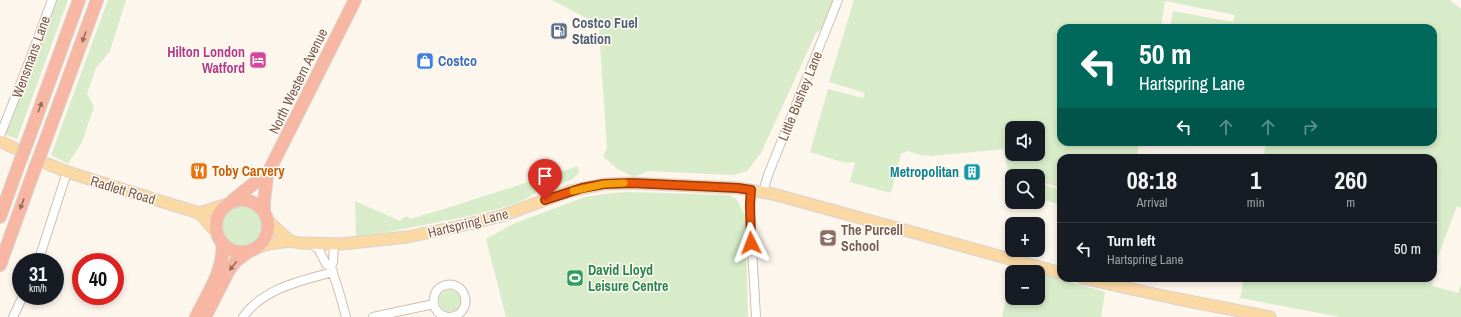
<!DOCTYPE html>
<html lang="en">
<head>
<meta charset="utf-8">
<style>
  body { margin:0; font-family:"Archivo Narrow",sans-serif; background:#242831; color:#f1f3f6; height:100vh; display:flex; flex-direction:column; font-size:15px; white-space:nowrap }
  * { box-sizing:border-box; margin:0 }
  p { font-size:13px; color:#9ea1a6 }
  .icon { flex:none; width:22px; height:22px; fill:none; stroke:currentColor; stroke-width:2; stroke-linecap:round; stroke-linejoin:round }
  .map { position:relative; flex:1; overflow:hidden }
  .panel { position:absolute; left:1057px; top:154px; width:380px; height:128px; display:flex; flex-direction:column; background:#171b24; border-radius:12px; box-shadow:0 2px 6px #0003 }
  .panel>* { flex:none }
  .top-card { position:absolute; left:1057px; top:24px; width:380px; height:122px; border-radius:12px; box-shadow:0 2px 6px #0003; background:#00695c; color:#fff; overflow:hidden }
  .controls { position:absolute; left:1005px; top:121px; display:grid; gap:8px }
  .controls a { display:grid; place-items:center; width:40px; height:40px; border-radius:8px; background:#171b24; box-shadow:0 2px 6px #0003; font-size:20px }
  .speed { position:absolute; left:12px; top:253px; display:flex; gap:8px; font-size:20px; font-weight:700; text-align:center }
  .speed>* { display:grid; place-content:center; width:52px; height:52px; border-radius:50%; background:#171b24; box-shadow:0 2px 6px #0003; line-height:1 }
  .speed small { font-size:10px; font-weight:400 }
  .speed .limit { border:6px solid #d22; background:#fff; color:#111 }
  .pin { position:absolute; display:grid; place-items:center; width:34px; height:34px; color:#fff; margin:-41px -17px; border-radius:50% 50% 50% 0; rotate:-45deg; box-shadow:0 0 4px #0007 }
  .pin .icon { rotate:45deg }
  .me { position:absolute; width:44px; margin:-22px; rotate:357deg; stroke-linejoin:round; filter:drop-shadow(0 0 3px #0008) }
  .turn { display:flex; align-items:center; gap:14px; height:84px; padding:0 16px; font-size:18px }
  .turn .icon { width:52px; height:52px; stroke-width:2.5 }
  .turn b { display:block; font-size:28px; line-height:34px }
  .lanes { display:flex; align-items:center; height:38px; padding:0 16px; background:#0003; justify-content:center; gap:20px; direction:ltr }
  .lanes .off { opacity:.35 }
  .eta { display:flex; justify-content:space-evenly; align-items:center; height:68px; text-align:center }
  .eta b { font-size:24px; font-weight:700; line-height:28px }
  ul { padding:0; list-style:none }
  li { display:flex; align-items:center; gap:12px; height:52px; padding:0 16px; border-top:1px solid #363941 }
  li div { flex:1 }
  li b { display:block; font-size:15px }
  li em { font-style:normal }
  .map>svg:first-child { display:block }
  .green { fill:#d8ecc9; fill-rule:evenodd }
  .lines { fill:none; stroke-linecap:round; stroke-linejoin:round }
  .minor-casing { stroke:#d1beb0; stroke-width:10 }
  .major-casing { stroke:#dad1cd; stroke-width:13 }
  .highway-casing { stroke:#dad1cd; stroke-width:14 }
  .minor { stroke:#fff; stroke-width:8 }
  .major { stroke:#fbd9a5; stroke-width:11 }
  .highway { stroke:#f7b7a3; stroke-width:12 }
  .highway-bridge-casing { stroke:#dad1cd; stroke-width:14; stroke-linecap:butt }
  .highway-bridge { stroke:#f7b7a3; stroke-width:12 }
  .oneway { fill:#936e5e }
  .route-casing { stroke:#983908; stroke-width:10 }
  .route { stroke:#ea580c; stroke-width:7 }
  .slow { stroke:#f59e0b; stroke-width:7 }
  .labels { text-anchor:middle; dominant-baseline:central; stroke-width:3; stroke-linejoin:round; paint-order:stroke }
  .service-label { font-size:14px; font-weight:bold; fill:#4e5e75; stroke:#fffaf3; text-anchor:start }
  .hotel-label { font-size:14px; font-weight:bold; fill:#b23c85; stroke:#fffaf3; text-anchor:end }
  .street-label { font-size:14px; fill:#7a5c4d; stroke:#fffaf3 }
  .shop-label { font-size:14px; font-weight:bold; fill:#366cbe; stroke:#fffaf3; text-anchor:start }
  .food-label { font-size:14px; font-weight:bold; fill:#c56008; stroke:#fffaf3; text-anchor:start }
  .culture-label { font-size:14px; font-weight:bold; fill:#0d838f; stroke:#fffaf3; text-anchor:end }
  .education-label { font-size:14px; font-weight:bold; fill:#785e54; stroke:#fffaf3; text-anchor:start }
  .leisure-label { font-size:14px; font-weight:bold; fill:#27864d; stroke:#fffaf3; text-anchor:start }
</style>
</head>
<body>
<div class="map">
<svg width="1461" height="317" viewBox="0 0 1461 317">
  <rect width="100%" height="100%" fill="#fdf6ec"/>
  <path class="green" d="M55,0H68L17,139L4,134L28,80Z
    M108,0H126L110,51L96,68L87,93L94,107L82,142L68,164L51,155Z
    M552,0H833L822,29L816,33L761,153L747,171L733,175L648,171L634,177L617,169L603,156L607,148L599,30L592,21Z
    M854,0H1450L1461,9V208L1457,206L1437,259L1432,286L1458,293L1461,284V317H1340L1240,298L1244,278H1433V158H1264L1266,142H1433V28H1170L1173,11L1233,22L1235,15L1165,1L1161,28H1061V142H1140L1136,158H1061V188L1038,181V176H1019L1008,173L1004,149L932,156L921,155L908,151L901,154L891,193L850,182L855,162L845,163L810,152L828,89L863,98L865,93L829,82ZM1012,128H1038V154H1012Z
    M578,166L579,171C575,183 548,187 537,192C531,195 526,199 521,201C493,212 463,217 434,223C408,228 382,234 356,236L355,201L400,221L406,216L410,219L444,209Z
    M1038,183L1061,190L1057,204L1038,198Z
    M630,192L729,195L737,200L745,215L748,317H506L486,239L515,223L585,197L611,193Z
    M222 226a20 20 0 1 1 40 0a20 20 0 1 1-40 0Z
    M1013,266L1036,272H1012V298H1038V273L1105,292L1101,317H1002Z
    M439 301a11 11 0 1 1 22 0a11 11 0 1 1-22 0Z"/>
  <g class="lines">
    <defs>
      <path id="minor" d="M0,136L32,54L52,0
        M751,190L750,213L756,317
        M763,192L768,175L838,0
        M311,243L319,250L326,264L331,267
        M334,244L333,262L331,267L340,295L346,317
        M38,262L67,172
        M13,317L23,296
        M243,317C264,288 300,281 333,272
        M373,317L434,304
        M449,317C439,316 432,308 434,298C435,292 438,288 443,286C464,277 477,311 451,317"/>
      <path id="major" d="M0,141L14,148
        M48,164L67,172L199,213L228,204
        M199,213L218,234
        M268,221L290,241
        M256,248L268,244L290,241L300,243L341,244L407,237L456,227L501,216L570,191L604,184L632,183L738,188L773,194L1061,273
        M1082,278L1173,298L1270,317"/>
      <path id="highway" d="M27,143L79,0
        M42,150L97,0
        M216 226a26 26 0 1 1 52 0a26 26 0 1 1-52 0Z
        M233,200L257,181L267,175
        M264,211V202L267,175L355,0
        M0,217L20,161
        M0,265L35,168
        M196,317C207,295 226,267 222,242
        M205,317L229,270L236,261L249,251"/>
    </defs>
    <use href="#minor" class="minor-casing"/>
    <use href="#major" class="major-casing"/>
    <use href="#highway" class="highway-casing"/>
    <use href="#minor" class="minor"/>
    <use href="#major" class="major"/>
    <use href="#highway" class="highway"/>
    <defs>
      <path id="highway-bridge" d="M20,161L27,143
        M35,168L42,150"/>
    </defs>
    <use href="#highway-bridge" class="highway-bridge-casing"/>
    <use href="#highway-bridge" class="highway-bridge"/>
  </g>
  <defs><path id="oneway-solid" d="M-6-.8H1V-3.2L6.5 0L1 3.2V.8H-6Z"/></defs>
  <g class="oneway">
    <use href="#oneway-solid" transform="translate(84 37) rotate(110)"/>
    <use href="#oneway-solid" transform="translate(40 107) rotate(-70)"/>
    <use href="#oneway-solid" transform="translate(22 204) rotate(110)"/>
    <use href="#oneway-solid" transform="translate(233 266) rotate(129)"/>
  </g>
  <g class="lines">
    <defs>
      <path id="route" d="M545,200L582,188L604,184L632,183L738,188L751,190L750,204L751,243"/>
    </defs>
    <use href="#route" class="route-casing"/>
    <use href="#route" class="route"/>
    <path class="slow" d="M573,191L604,184L624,183"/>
  </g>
  <defs>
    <symbol id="fuel-square" viewBox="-11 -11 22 22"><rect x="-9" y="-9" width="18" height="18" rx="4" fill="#5c6f8a" stroke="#fffaf3"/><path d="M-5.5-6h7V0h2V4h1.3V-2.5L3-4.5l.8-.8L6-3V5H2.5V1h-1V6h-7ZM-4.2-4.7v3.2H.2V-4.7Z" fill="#fff"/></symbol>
    <symbol id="hotel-square" viewBox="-11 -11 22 22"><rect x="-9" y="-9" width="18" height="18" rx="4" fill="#d1479c" stroke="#fffaf3"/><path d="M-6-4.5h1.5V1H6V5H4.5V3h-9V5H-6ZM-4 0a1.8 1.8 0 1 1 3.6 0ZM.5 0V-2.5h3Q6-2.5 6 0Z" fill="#fff"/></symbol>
    <symbol id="shop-square" viewBox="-11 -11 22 22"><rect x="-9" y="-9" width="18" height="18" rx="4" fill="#3f7fe0" stroke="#fffaf3"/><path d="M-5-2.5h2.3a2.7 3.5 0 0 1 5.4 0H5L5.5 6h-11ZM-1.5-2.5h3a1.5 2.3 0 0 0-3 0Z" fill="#fff"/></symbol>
    <symbol id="restaurant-square" viewBox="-11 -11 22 22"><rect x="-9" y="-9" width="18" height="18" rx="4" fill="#e8710a" stroke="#fffaf3"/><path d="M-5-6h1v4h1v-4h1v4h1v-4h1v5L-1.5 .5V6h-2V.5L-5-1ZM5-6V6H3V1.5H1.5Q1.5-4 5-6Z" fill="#fff"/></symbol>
    <symbol id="building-square" viewBox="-11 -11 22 22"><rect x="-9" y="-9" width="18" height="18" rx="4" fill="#0f9aa8" stroke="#fffaf3"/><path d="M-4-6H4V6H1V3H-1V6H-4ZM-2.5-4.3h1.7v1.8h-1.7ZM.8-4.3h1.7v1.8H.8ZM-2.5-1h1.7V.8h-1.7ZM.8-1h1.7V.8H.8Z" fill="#fff"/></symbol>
    <symbol id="school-square" viewBox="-11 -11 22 22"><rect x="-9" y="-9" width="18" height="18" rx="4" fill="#8d6e63" stroke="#fffaf3"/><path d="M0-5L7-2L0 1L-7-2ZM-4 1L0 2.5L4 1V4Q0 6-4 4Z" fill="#fff"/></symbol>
    <symbol id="stadium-square" viewBox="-11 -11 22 22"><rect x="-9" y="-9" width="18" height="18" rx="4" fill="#2e9e5b" stroke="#fffaf3"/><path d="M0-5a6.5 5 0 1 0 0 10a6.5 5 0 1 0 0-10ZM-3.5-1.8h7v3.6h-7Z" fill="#fff"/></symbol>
  </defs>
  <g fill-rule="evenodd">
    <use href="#fuel-square" x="549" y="21" width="20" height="20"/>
    <use href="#hotel-square" x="248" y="50" width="20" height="20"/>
    <use href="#shop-square" x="415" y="51" width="20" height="20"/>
    <use href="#restaurant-square" x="189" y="161" width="20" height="20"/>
    <use href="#building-square" x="962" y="162" width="20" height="20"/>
    <use href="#school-square" x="818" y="228" width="20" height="20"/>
    <use href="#stadium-square" x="565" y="268" width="20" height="20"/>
  </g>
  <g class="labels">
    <g class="service-label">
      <text x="572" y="23">Costco Fuel<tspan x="572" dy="16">Station</tspan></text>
    </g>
    <g class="hotel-label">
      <text x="245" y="52">Hilton London<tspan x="245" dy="16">Watford</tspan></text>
    </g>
    <g class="street-label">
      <text transform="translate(31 57) rotate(-70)">Wensmans Lane</text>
      <text transform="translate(298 81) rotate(-64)">North Western Avenue</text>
      <text transform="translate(800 96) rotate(-68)">Little Bushey Lane</text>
      <text transform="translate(123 190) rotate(17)">Radlett Road</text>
      <text transform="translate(468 223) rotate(-14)">Hartspring Lane</text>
    </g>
    <g class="shop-label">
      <text x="438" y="61">Costco</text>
    </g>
    <g class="food-label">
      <text x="212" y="171">Toby Carvery</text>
    </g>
    <g class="culture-label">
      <text x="959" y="172">Metropolitan</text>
    </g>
    <g class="education-label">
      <text x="841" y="230">The Purcell<tspan x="841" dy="16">School</tspan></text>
    </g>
    <g class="leisure-label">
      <text x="588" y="270">David Lloyd<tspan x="588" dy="16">Leisure Centre</tspan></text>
    </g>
  </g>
</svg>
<div class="controls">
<a><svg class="icon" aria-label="sound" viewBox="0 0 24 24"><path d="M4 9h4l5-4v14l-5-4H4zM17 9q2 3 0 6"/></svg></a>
<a><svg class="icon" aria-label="search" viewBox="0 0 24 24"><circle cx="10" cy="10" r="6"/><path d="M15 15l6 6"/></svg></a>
<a>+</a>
<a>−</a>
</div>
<div class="speed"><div>31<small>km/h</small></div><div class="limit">40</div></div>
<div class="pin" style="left:545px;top:200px;background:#d93025"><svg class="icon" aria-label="arrive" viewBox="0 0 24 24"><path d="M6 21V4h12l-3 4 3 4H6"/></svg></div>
<svg class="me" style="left:751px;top:243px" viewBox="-20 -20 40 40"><path d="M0-17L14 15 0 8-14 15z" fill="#ea580c" stroke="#fff" stroke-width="4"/></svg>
<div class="top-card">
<div class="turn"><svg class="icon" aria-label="left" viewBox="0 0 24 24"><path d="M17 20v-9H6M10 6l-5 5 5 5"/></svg><div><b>50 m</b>Hartspring Lane</div></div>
<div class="lanes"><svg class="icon" aria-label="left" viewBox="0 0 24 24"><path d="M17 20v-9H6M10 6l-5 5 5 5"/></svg><svg class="icon off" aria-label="ahead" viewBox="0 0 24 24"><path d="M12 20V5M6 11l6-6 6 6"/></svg><svg class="icon off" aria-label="ahead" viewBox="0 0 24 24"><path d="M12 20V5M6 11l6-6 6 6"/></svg><svg class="icon off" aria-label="right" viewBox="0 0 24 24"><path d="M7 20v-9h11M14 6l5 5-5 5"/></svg></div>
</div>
<section class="panel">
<div class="eta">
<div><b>08:18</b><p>Arrival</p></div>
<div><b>1</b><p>min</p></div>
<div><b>260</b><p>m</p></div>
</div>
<ul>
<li><svg class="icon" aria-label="left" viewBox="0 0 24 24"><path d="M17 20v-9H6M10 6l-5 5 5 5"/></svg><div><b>Turn left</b><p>Hartspring Lane</p></div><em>50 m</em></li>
</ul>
</section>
</div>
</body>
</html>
